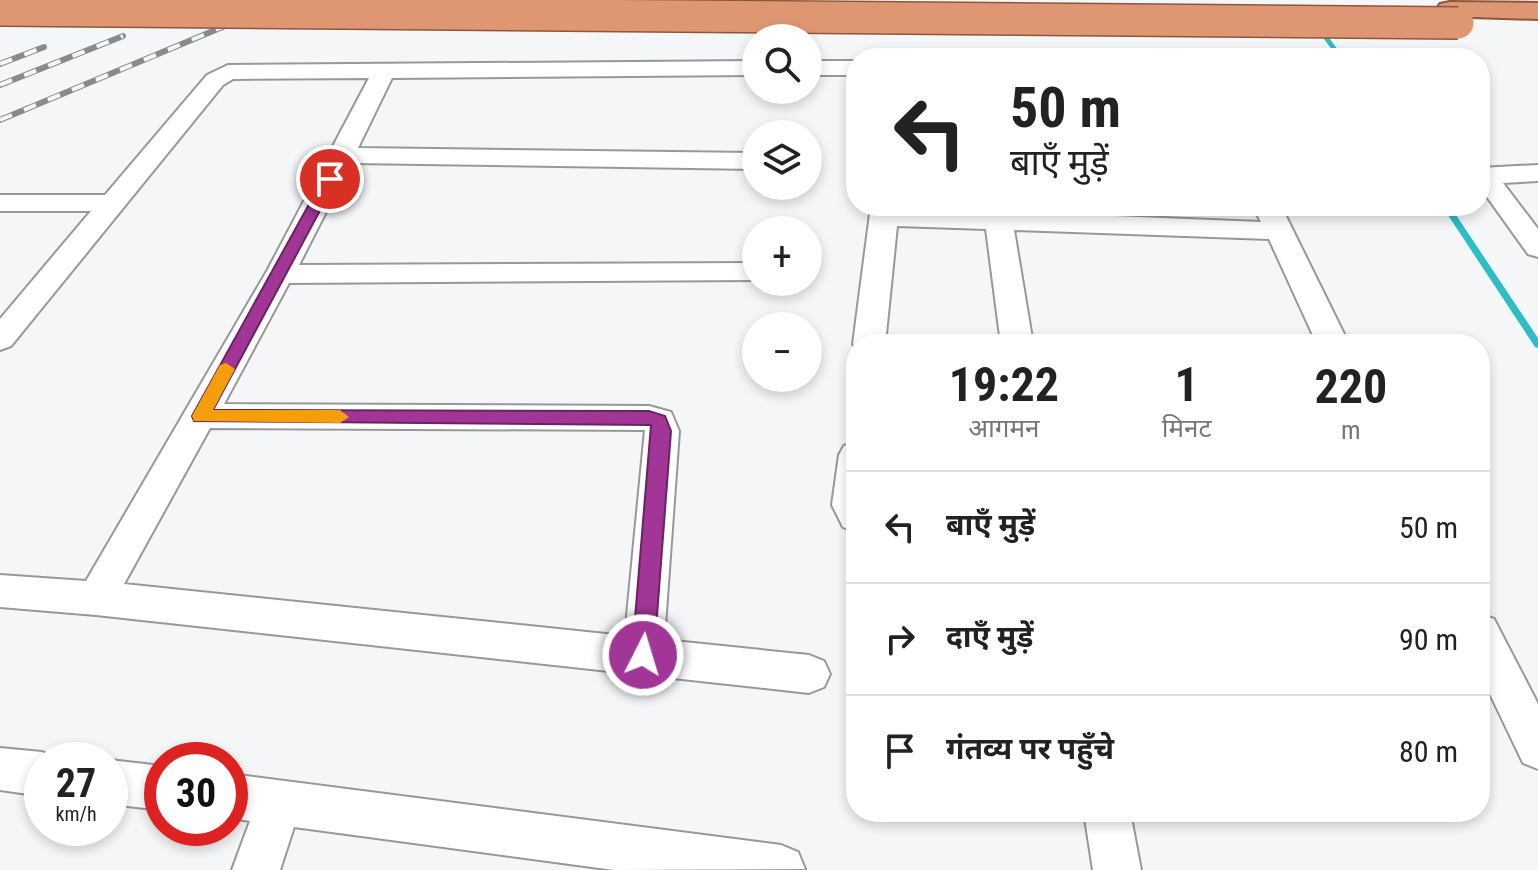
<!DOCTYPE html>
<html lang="hi">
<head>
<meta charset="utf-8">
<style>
  body { margin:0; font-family:"Roboto Condensed","Noto Sans Devanagari",sans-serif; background:#f6f6f6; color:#222; height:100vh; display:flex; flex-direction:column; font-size:30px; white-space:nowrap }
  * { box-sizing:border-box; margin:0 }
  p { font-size:26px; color:#767676 }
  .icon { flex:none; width:44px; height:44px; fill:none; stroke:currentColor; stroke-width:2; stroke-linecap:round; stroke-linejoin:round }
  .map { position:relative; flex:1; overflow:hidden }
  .details { position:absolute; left:846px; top:334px; width:644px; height:488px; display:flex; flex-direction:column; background:#fff; border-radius:32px; box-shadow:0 4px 12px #0003 }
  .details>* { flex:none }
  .guide { position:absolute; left:846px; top:48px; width:644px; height:168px; border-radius:32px; box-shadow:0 4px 12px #0003; background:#fff; color:#222; overflow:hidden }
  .tools { position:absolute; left:742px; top:24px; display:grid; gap:16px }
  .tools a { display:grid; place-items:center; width:80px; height:80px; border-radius:50%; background:#fff; box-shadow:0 4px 12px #0003; font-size:40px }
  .speed { position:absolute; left:24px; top:742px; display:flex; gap:16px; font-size:40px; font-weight:700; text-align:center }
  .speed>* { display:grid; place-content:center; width:104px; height:104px; border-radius:50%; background:#fff; box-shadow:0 4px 12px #0003; line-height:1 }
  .speed small { font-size:20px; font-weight:400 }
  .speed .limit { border:12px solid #d22; background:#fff; color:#111 }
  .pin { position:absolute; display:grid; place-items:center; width:68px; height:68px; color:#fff; margin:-34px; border:4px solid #fff; border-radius:50%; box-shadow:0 2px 8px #0007 }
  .me { position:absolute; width:88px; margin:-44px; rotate:5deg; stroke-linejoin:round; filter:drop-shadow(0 0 6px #0008) }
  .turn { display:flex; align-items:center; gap:28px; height:168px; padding:0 32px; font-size:36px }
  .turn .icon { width:104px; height:104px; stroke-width:2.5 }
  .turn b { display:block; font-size:56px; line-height:68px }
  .eta { display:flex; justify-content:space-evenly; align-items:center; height:136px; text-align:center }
  .eta b { font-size:48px; font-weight:700; line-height:56px }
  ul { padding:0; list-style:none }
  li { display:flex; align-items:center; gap:24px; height:112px; padding:0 32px; border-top:2px solid #e0e0e0 }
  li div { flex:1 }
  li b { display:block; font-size:30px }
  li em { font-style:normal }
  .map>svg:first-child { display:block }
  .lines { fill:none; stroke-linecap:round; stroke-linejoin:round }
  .stream { fill:#2ebcc6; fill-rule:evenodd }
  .minor-casing { stroke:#97989a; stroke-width:4 }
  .trunk-casing { stroke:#8f5639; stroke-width:4 }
  .minor { fill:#fff; fill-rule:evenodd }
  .trunk { fill:#de9772; fill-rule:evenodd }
  .rail-casing { stroke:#898a8c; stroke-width:6 }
  .rail { stroke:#f4f6f8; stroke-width:4; stroke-dasharray:13; stroke-linecap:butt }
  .trunk-bridge-casing { stroke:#8f5639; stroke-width:34; stroke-linecap:butt }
  .trunk-bridge { stroke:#de9772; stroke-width:31 }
  .route { fill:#a23696; stroke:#692362; stroke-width:2 }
  .slow { fill:#f59e0b }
</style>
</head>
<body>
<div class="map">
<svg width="1538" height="870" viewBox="0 0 1538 870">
  <rect width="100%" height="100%" fill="#f4f6f8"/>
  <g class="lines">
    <path class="stream" d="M1319,26L1321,27L1344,58H1338L1316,28Z
      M1442,206H1450L1538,338V348L1535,347Z"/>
    <defs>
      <path id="minor" d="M756,61V75L392,78L358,148L756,153V169L351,163L299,265L753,263L756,264V280L289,283L224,404L649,406L671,412L679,431L664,640L809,655L824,661L830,674L824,687L809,693L96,615L0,607V575L86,581L267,271L369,78L233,79L223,85L11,346L0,350V319L91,211H0V195H105L207,75L228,65ZM210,428L645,430L625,636L124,584Z
        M808,61H856V75H808Z
        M1538,165V181L1503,183L1538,229V257L1528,254L1480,187V168Z
        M871,206L1261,222L1253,206H1281L1349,344H1317L1269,239L1014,230L1033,344H1001L986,229L897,226L885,344H856V348L853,344Z
        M856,442V532L843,527L832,505L839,455L844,446Z
        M1480,614L1494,619L1538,704V769L1523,763L1480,673Z
        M0,748L42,752L58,759L42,760V796L0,790Z
        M110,760L162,766V810L110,804Z
        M230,774L781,845L798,852L805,869L614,870L294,827L280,870H232L250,821L230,818Z
        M1084,812H1130L1141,870H1093Z"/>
      <path id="trunk" d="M1450,2L1538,3V19L1440,16L1436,10L1440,4Z"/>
    </defs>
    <use href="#minor" class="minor-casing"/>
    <use href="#trunk" class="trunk-casing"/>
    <use href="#minor" class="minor"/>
    <use href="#trunk" class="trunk"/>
    <defs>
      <path id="rail" d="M0,64L44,47
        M0,85L123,36
        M0,120L287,0"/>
    </defs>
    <use href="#rail" class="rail-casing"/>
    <use href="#rail" class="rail"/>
    <defs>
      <path id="trunk-bridge" d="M0,10L1458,23"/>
    </defs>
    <use href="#trunk-bridge" class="trunk-bridge-casing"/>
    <use href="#trunk-bridge" class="trunk-bridge"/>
  </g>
  <path class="route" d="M330,175L337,179L213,410L649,411L665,416L671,431L654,655L651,661L643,664L635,661L632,655L651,425L194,421L192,416L323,179Z"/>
  <path class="slow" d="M226,363L235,369L213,410H340L349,417L340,423L194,421L192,416L220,365Z"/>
</svg>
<div class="tools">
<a><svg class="icon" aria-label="search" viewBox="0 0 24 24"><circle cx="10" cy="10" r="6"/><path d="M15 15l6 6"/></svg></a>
<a><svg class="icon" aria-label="layers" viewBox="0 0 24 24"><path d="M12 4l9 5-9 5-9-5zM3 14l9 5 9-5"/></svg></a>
<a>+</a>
<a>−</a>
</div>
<div class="speed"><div>27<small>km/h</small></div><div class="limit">30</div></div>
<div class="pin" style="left:330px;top:179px;background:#d93025"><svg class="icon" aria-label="arrive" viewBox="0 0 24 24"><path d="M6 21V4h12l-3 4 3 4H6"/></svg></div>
<svg class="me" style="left:643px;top:655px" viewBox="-20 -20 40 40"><circle r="17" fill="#a23696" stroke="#fff" stroke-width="3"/><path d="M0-11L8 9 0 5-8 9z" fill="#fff"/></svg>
<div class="guide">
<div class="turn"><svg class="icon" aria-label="left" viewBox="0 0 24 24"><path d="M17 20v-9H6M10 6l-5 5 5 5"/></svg><div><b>50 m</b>बाएँ मुड़ें</div></div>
</div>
<section class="details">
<div class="eta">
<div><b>19:22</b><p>आगमन</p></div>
<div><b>1</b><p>मिनट</p></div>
<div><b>220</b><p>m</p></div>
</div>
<ul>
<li><svg class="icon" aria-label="left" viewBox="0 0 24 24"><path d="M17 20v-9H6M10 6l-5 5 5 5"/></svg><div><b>बाएँ मुड़ें</b></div><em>50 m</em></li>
<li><svg class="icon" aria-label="right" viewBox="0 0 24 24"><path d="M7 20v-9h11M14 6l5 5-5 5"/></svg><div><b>दाएँ मुड़ें</b></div><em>90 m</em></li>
<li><svg class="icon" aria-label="arrive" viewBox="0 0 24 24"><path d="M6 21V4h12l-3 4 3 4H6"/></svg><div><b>गंतव्य पर पहुँचे</b></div><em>80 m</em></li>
</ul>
</section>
</div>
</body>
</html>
